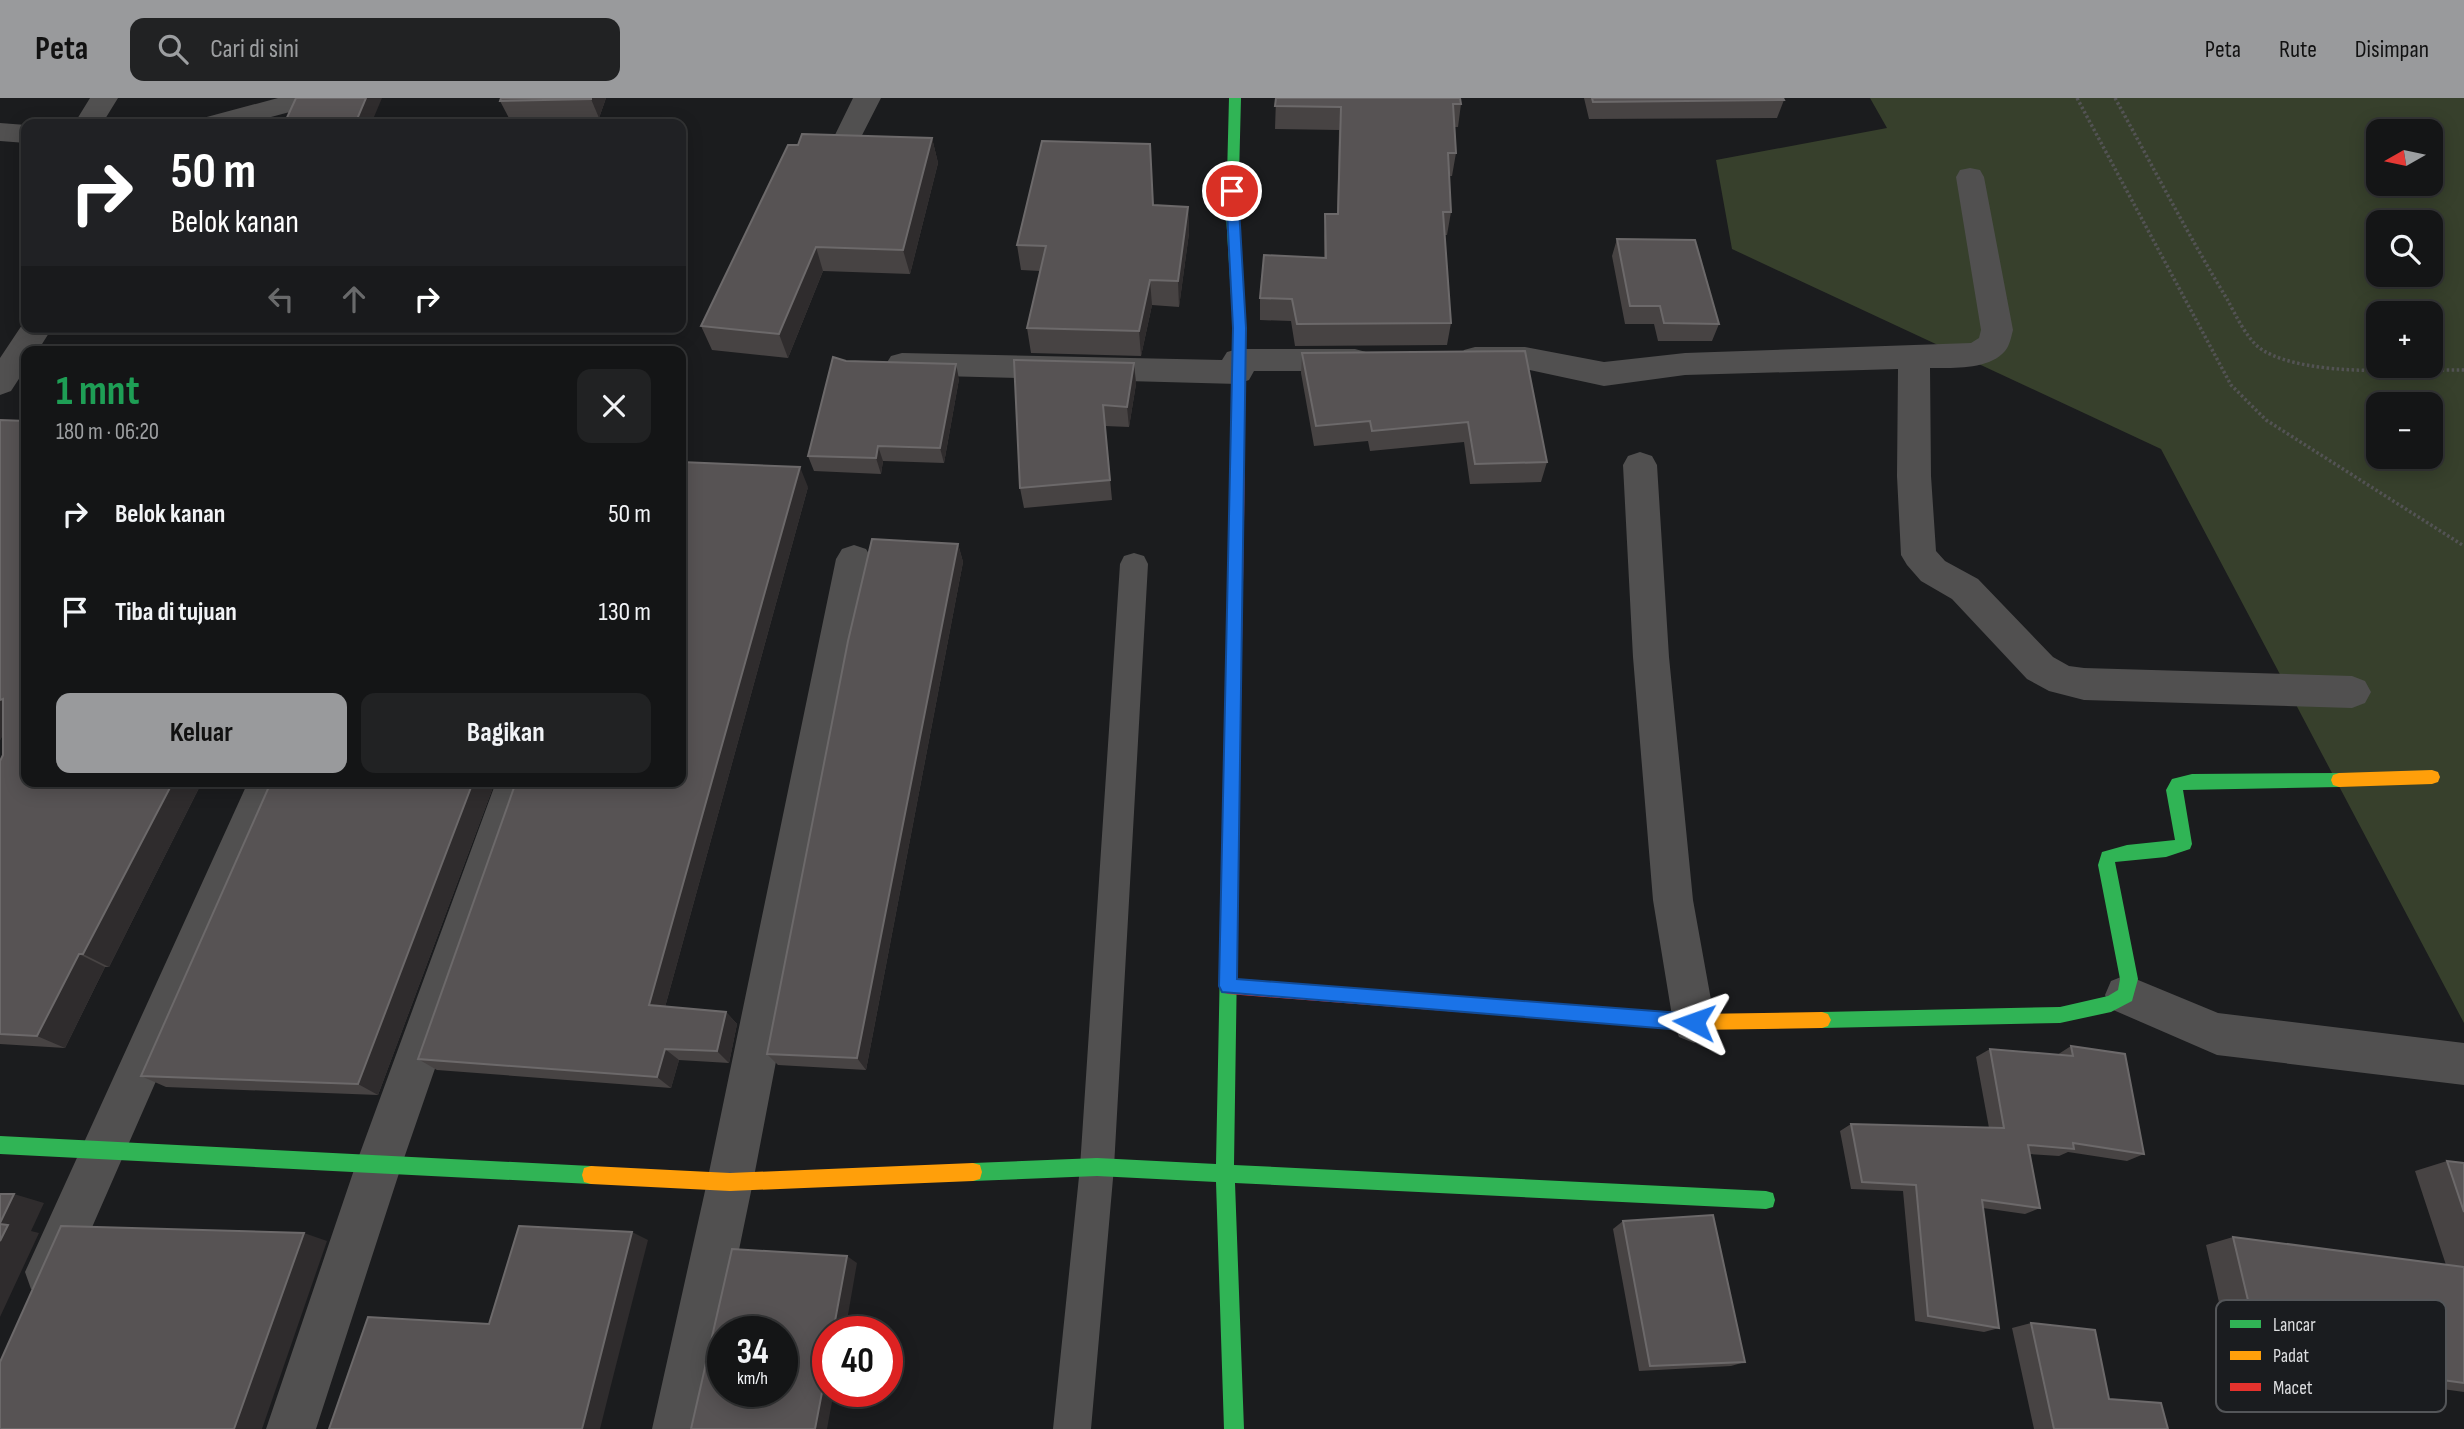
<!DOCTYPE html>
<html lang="id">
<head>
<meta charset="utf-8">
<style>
  body { margin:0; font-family:"Sofia Sans Condensed",sans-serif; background:#212223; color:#f1f3f6; height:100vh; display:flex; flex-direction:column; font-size:26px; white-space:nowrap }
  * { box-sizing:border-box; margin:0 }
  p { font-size:23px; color:#9d9fa1 }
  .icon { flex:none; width:38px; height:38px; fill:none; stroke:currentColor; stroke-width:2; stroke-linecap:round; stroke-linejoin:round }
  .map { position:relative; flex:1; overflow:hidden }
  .side { position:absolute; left:21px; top:248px; width:665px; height:441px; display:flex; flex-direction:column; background:#141516; border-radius:14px; box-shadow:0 4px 18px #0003,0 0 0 2px #333435 }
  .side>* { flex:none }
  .hud { position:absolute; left:21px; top:21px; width:665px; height:214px; border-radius:14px; box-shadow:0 4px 18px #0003,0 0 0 2px #333435; background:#202124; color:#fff; overflow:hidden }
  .needle { width:46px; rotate:261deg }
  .controls { position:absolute; left:2366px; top:21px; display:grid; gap:14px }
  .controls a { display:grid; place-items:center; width:77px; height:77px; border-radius:14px; background:#141516; box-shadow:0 4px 18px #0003,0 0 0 2px #333435; font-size:35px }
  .speed { position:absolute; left:707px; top:1218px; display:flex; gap:14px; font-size:35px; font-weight:700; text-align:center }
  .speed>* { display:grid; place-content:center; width:91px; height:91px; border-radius:50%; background:#141516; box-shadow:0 4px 18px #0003,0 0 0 2px #333435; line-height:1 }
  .speed small { font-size:18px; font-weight:400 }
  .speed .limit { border:10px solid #d22; background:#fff; color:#111 }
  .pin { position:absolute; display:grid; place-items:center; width:60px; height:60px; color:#fff; margin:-30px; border:4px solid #fff; border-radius:50%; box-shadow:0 2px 7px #0007 }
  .me { position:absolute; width:77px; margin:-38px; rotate:274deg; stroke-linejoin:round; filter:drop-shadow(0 0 5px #0008) }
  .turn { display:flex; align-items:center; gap:24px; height:147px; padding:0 35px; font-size:32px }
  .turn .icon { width:91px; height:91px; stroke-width:2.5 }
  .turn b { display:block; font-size:49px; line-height:60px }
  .lanes { display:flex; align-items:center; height:66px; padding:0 35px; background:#0003; justify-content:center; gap:35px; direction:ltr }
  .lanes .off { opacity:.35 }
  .round { display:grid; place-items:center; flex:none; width:74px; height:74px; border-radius:14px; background:#212223 }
  .headline { display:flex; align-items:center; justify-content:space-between; height:119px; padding:0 35px }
  h1 { font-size:42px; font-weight:700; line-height:52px; color:#1e9e55 }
  .primary-button { display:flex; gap:14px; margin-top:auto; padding:14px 35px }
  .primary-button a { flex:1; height:80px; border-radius:14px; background:#999a9c; color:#111; font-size:28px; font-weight:700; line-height:80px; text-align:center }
  .primary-button a+a { background:#212223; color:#f1f3f6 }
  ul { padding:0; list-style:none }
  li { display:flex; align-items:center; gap:21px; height:98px; padding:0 35px }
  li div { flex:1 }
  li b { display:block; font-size:26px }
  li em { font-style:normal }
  header { display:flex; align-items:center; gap:42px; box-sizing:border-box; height:98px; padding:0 35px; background:#999a9c; color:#111 }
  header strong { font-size:33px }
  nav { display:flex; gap:38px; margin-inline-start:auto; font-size:24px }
  .search { width:490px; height:63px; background:#212223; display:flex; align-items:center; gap:18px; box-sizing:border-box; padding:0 24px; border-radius:14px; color:#9d9fa1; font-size:26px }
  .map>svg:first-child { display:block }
  .green { fill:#37402c; fill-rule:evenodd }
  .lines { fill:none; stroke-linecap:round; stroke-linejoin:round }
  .path { stroke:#535354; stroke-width:3.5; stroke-dasharray:2.5 2.5; stroke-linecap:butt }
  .lane { fill:#515050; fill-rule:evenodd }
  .street { fill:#515050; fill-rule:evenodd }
  .fast { fill:#30b455; fill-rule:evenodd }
  .slow { fill:#ff9f0a; fill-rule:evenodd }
  .jam { fill:#e5322d; fill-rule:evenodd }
  .wall { fill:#474343 }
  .shaded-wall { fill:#2f2c2d }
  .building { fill:#575354; stroke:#6c696a; stroke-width:2; fill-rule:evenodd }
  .route { fill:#1a73e8; stroke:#114b97; stroke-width:2 }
  .key { fill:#1a1c1f; stroke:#545659; stroke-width:2 }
  .key-label { font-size:19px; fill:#dddee0 }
</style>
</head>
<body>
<header>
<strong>Peta</strong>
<div class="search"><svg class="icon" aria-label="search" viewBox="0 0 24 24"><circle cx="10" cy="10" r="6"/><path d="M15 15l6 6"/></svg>Cari di sini</div>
<nav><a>Peta</a><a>Rute</a><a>Disimpan</a></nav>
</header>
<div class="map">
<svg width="2464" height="1331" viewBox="0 0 2464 1331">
  <rect width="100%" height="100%" fill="#1b1c1e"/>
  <path class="green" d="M1870,0H2464V925L2161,351L1732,151L1716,62L1887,30ZM2378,33H2431V86H2378ZM2378,124H2431V177H2378ZM2378,215H2431V268H2378ZM2378,306H2431V359H2378Z"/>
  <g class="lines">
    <path class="path" d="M2077,0L2231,287L2266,322L2464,448
      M2115,0C2152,67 2187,135 2227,201C2236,217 2247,243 2264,253C2312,280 2408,271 2464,272"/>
    <path class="lane" d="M1134,455L1144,458L1148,466L1114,1069L1091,1331H1053L1080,1069L1120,466L1124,458Z"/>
    <path class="street" d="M90,0H118L102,26H74Z
      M278,0H324L320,6L245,26H199L203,20Z
      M853,0H881L856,49L846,52L836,49L832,43Z
      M0,25L26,27V45L0,43Z
      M1970,70L1980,72L1984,79L2013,232C2011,239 2010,247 2005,253C1989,272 1952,270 1930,270L1931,378L1936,453L1945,463L1978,481L2053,559L2069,568L2084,570L2352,578L2365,583L2371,594L2365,605L2352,610L2084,602L2049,593L2027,581L1952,501L1921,483L1907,467L1901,457L1897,378L1898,271L1685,277L1604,288L1525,271H1475L1464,268L1459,260L1464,252L1475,249H1525L1604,264L1685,255L1971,245L1979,240L1981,232L1956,79L1960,72Z
      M26,226V229H45L49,235L37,254H26V270L11,293L0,297V260L22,227Z
      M1238,251H1355L1366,254L1371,262L1366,270L1355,273H1254L1249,282L1238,286L902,277L891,274L886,266L891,258L902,255L1222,262L1227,254Z
      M1640,354L1652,358L1657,367L1669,559L1693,802L1715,924L1709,939L1694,945L1679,939L1673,924L1653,802L1633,559L1623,367L1628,358Z
      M854,447L866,451L872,461L753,1084L702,1331H652L707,1084L836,461L842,451Z
      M248,684H287L65,1191L48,1197L31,1191L25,1174Z
      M496,684H534L402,1066L316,1331H266L356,1066Z
      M2126,877L2218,915L2464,945V987L2217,957L2111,911L2105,897L2111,883Z"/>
    <path class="fast" d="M1229,0H1241L1238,117L1245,230V364L1238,369L1231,364L1233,230L1226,117Z
      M1232,658L1238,660L1240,665L1234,1067L1766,1093L1773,1095L1775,1102L1773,1109L1766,1111L1235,1085L1244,1331H1224L1216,1084L1097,1078L973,1083L966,1081L964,1074L966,1067L973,1065L1097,1060L1216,1066L1224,665L1226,660Z
      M2339,675L2345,677L2347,682L2345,687L2339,689L2183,692L2192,746L2190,751L2166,759L2115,764L2138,881L2132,903L2111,914L2060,925L1822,930L1816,928L1813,922L1816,916L1822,914L2060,909L2108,898L2118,892L2120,881L2098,767L2102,754L2127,747L2175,742L2166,692L2172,681L2192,676Z
      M0,1038L591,1068L598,1070L600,1077L598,1084L591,1086L0,1056Z"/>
    <path class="slow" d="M2432,672L2438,674L2440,679L2438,684L2432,686L2339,689L2333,687L2331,682L2333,677L2339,675Z
      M1510,902L1694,916L1822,914L1828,916L1831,922L1828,928L1822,930L1694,932L1510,918L1504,916L1501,910L1504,904Z
      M973,1065L980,1067L982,1074L980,1081L973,1083L730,1093L591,1086L584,1084L582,1077L584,1070L591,1068L730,1075Z"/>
    <path class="jam" d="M1238,359L1245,364L1240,665L1238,670L1232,672L1226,670L1224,665L1231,364Z
      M1228,880L1510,902L1516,904L1519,910L1516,916L1510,918L1228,896L1222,894L1219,888L1222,882Z"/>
  </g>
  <path class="wall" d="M501,0H606L599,20L510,22L500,3Z
    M1276,0L1461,6L1458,29H1455L1456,55L1452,78H1449L1451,114L1447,137H1445L1451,225L1447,247L1295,248L1291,223L1260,222V200L1324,160V138L1325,116H1337L1339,32L1275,31Z
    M1584,0H1783L1784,2L1777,20L1589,21Z
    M932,40L938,65L910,176L823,173L788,260L712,252L701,228L798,47Z
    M1153,107L1188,109L1189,135L1179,209L1152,207L1141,258L1031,255L1027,230L1040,173L1021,172L1017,147Z
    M1617,141L1719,226L1712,243H1658L1654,226H1625L1612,158Z
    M1525,253L1547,364L1541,384L1470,386L1464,344L1370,353L1368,343L1314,348L1301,275L1302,255Z
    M846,263L959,281L944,365L883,363L881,376L814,373L808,358Z
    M1134,265L1136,286L1129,329L1105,328L1112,402L1024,410L1020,390Z
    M0,322L26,684H202L109,869H105L65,950L0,946V663L3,657V636L0,642Z
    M808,389L665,909L726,914L737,926L729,965L679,962L671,990L437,972L418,961Z
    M958,446L963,464L866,972L778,967L767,956Z
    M271,684H495L378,997L166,989L141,978Z
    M2071,948L2144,1056L2127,1063L2068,1054L2059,1058L2030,1056L2040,1110L2025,1116L1983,1110L1999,1230L1984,1234L1915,1223L1903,1093L1851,1091L1840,1033L1851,1026L1989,1030L1976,959L1990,951L2057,957Z
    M2447,1063L2464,1065V1294L2232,1262L2206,1147L2233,1139L2446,1167L2415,1073Z
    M1623,1123L1745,1264L1731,1268L1639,1273L1613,1131Z
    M2031,1225L2109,1301L2168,1331H2034L2012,1230Z"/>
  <path class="shaded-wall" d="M366,0H382L371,26H355Z
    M591,0H606L599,20L591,1Z
    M932,40L938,65L910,176L903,152Z
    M1188,109L1189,135L1179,209L1178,183Z
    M816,149L823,173L788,260L779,236Z
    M1150,182L1152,207L1141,258L1139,233Z
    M1134,265L1136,286L1129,329L1127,309Z
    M956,266L959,281L944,365L940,350Z
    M878,348L883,363L881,376L876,360Z
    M800,369L808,389L662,920L649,907Z
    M958,446L963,464L866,972L857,960Z
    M3,601L11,624L0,642V602Z
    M173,684H202L109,869L83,856Z
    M473,684H495L378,997L358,986Z
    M79,856L105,869L65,950L37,938Z
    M726,914L737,926L729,965L717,953Z
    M665,951L679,962L671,990L657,979Z
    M14,1096L44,1105L31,1133L39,1135L0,1219V1125Z
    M632,1134L648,1142L611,1287L600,1331H582Z
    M304,1135L327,1143L262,1331H234Z
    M847,1158L857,1165L845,1234H833Z
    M828,1263V1293H834L827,1331H815Z"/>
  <path class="building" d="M296,0H366L355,26H284Z
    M501,0H591V1L500,3Z
    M1276,0H1460L1461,6H1453L1456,55H1448L1451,114H1443L1451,225L1297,226L1292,201L1260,200L1264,157L1326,160L1325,116H1338L1341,9L1275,8Z
    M1592,0H1783L1784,2L1593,4Z
    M802,36L932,40L903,152L816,149L779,236L701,228L788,47H798Z
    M1042,43L1150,46L1153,107L1188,109L1178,183L1150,182L1139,233L1027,230L1046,148L1017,147Z
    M1617,141L1695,142L1719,226L1664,225L1660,208H1630Z
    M1525,253L1547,364L1475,366L1468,324L1372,333L1370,323L1316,328L1302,255Z
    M833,259L846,263L956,266L940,350L878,348L876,360L808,358Z
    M1014,262L1134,265L1127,309L1103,307L1110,382L1020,390Z
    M0,322L26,323V684H173L83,856H79L37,938L0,936V663L3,657V601L0,602Z
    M681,364L800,369L649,907L726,914L717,953L665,951L657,979L418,961L516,684H681Z
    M872,441L958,446L857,960L767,956L848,543Z
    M271,684H473L358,986L141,978Z
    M2071,948L2125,956L2144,1056L2073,1045L2074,1051L2028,1047L2040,1110L1982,1102L1999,1230L1928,1218L1916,1087L1862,1084L1851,1026L2004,1030L1990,951L2073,958Z
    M2447,1063L2464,1065V1114Z
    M0,1096H14L0,1125Z
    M1713,1117L1745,1264L1650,1268L1623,1123Z
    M0,1126L8,1127L0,1143Z
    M61,1128L304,1135L234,1331H0V1264Z
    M519,1128L632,1134L582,1331H329L368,1219L489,1226Z
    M2233,1139L2464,1169V1285L2261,1257Z
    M732,1151L847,1158L833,1234H828V1263L815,1331H691ZM723,1234H782V1293H723Z
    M2031,1225L2095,1232L2109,1301L2161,1305L2168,1331H2054Z"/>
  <path class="route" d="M1232,89L1238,93L1246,230L1237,881L1694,916L1701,918L1703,924L1701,930L1694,933L1222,894L1219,888L1233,230L1226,93Z"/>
  <rect x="2216" y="1202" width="230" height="112" rx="10" class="key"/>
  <rect x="2230" y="1222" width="31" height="8" fill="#30b455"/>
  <rect x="2230" y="1253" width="31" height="9" fill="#ff9f0a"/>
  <rect x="2230" y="1285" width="31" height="8" fill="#e5322d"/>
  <g class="key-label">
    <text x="2273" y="1233">Lancar</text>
    <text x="2273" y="1264">Padat</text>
    <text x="2273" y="1296">Macet</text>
  </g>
</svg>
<div class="controls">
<a><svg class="needle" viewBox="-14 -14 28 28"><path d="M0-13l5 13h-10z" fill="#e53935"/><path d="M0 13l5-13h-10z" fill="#9d9fa1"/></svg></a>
<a><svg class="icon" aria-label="search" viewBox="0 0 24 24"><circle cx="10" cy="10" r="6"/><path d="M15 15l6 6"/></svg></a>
<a>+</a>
<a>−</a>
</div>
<div class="speed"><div>34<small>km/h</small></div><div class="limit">40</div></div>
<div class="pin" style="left:1232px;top:93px;background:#d93025"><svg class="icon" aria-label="arrive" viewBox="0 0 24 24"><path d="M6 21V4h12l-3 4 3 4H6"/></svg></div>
<svg class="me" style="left:1694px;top:924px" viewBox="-20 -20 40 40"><path d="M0-17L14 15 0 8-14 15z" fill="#1a73e8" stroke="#fff" stroke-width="4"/></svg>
<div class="hud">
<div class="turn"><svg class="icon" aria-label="right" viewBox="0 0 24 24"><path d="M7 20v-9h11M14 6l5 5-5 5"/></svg><div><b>50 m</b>Belok kanan</div></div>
<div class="lanes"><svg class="icon off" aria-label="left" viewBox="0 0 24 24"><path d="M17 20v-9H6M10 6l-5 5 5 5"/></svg><svg class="icon off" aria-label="ahead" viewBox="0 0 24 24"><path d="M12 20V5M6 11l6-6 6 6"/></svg><svg class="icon" aria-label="right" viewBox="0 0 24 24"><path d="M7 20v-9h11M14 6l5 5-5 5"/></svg></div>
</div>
<section class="side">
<div class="headline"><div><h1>1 mnt</h1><p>180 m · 06:20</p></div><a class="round"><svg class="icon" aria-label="close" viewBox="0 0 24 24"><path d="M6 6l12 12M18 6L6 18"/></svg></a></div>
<ul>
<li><svg class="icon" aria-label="right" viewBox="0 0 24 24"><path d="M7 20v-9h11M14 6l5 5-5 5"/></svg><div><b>Belok kanan</b></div><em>50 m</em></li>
<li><svg class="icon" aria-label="arrive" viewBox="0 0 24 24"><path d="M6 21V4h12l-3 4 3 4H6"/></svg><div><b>Tiba di tujuan</b></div><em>130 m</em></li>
</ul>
<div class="primary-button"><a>Keluar</a><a>Bagikan</a></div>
</section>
</div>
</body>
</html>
